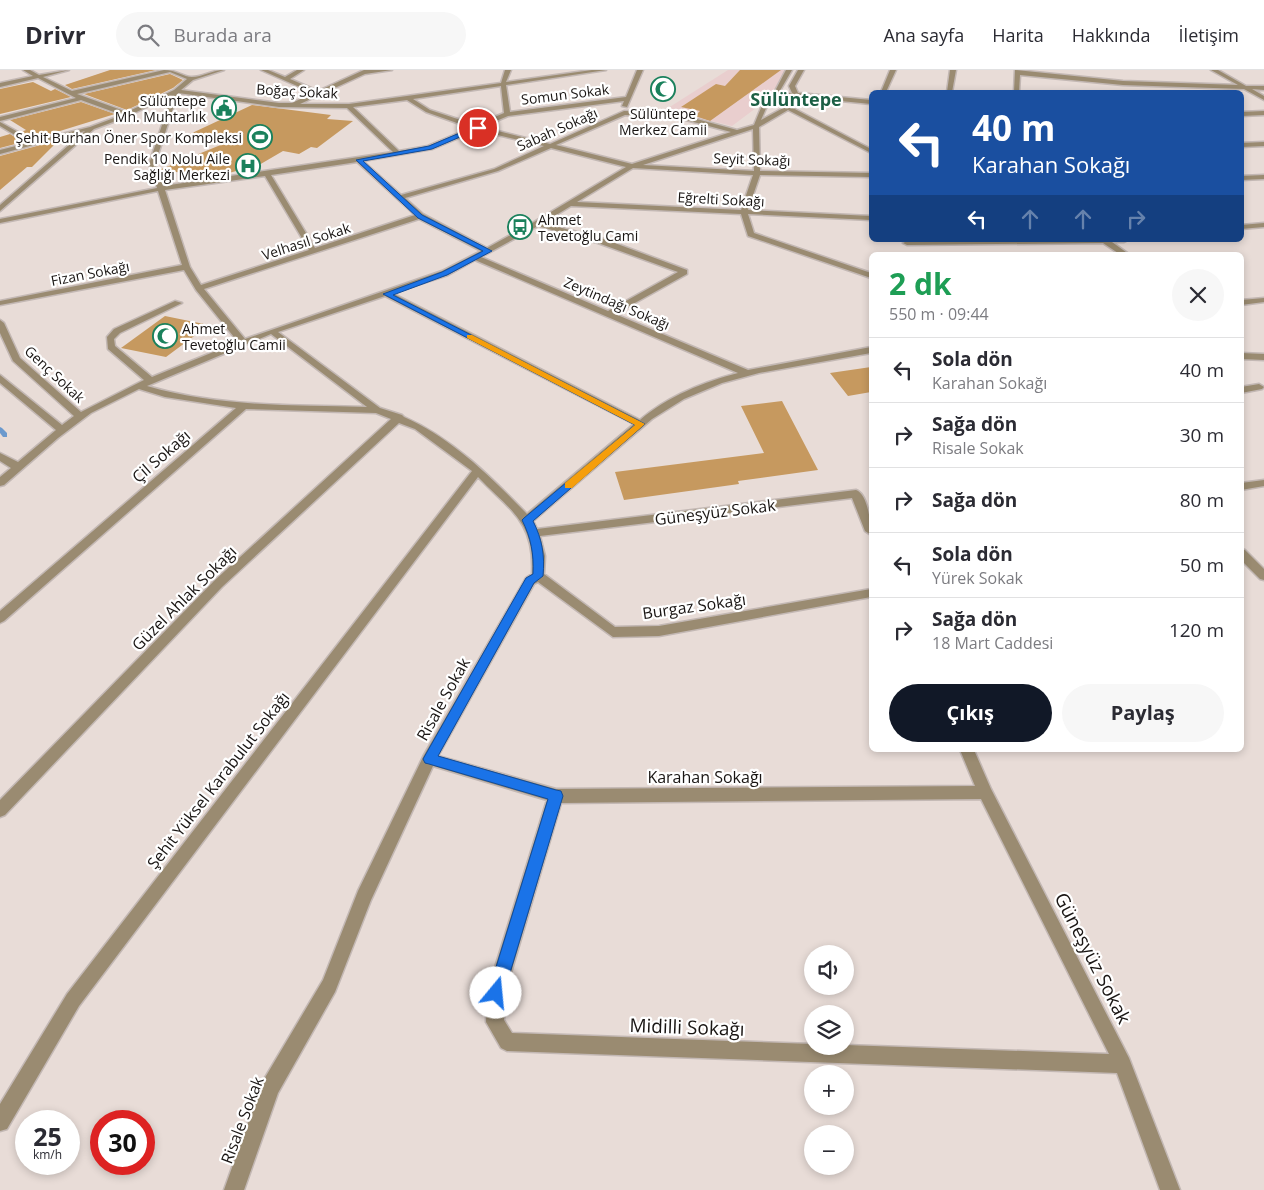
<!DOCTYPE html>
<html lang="tr">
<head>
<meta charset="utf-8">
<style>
  body { margin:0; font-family:"Open Sans",sans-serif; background:#f7f7f7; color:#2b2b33; height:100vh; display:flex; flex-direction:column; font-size:19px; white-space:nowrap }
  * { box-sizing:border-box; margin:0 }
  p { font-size:16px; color:#7c7c81 }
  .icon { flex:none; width:28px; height:28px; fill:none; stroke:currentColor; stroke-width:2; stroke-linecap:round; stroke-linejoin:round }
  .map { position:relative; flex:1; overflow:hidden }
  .panel { position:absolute; left:869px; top:182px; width:375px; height:500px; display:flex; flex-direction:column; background:#fff; border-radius:8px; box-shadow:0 2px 8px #0003 }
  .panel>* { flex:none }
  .guide { position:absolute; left:869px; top:20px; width:375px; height:152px; border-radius:8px; box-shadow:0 2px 8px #0003; background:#1a4fa0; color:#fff; overflow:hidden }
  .fabs { position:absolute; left:804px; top:875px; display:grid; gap:10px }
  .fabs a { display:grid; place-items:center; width:50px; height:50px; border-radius:50%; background:#fff; box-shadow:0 2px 8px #0003; font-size:25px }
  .speed { position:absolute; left:15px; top:1040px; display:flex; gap:10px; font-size:25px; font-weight:700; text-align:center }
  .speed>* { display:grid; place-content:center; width:65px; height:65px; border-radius:50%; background:#fff; box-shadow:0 2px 8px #0003; line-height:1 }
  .speed small { font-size:12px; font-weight:400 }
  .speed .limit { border:8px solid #d22; background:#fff; color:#111 }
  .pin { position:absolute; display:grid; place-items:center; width:42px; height:42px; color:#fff; margin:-21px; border:2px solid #fff; border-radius:50%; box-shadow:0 1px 5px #0007 }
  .me { position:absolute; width:55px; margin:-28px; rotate:17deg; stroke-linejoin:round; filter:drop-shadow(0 0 4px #0008) }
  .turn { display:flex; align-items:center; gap:18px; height:105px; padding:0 20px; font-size:22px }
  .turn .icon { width:65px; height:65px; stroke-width:2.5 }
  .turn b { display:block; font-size:35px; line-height:42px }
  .lanes { display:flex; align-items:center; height:48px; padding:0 20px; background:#0003; justify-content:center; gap:25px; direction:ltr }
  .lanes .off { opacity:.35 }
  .round { display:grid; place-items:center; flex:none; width:52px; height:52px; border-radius:26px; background:#f7f7f7 }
  .headline { display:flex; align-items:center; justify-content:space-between; height:85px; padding:0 20px }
  h1 { font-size:30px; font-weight:700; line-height:38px; color:#1e9e55 }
  .primary-button { display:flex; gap:10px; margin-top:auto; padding:10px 20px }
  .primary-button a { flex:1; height:58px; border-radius:30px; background:#111827; color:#fff; font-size:20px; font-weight:700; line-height:58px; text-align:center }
  .primary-button a+a { background:#f7f7f7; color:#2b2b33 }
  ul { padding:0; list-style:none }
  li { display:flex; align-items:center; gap:15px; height:65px; padding:0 20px; border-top:1px solid #e1e1e2 }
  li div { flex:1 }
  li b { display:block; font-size:19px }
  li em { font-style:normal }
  header { display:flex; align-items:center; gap:30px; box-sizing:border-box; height:70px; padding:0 25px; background:#fff; border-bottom:1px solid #e1e1e2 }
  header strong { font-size:24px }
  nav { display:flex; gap:28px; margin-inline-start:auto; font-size:18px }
  .search { width:350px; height:45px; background:#f7f7f7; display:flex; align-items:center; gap:12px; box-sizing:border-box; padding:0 18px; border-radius:28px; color:#7c7c81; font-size:19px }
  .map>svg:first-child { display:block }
  .education { fill:#e9cece }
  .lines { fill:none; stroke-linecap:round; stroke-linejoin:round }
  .stream { fill:#6b99cd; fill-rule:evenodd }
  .building { fill:#c6995f }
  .minor-casing { stroke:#c3b8b4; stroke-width:3 }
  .minor { fill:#9a8b71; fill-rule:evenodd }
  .route { fill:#1a73e8; stroke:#114b97 }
  .slow { fill:#f59e0b }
  .labels { text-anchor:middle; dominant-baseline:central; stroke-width:4.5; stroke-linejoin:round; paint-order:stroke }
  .far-street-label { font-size:14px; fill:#191513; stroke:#fff }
  .far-poi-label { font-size:14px; fill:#191513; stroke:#fff; text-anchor:end }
  .street-label { font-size:16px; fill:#191513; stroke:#fff }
  .far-district-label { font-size:18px; font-weight:bold; fill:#1c5f45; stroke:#fff }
  .near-street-label { font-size:19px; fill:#191513; stroke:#fff }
</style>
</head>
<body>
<header>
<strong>Drivr</strong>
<div class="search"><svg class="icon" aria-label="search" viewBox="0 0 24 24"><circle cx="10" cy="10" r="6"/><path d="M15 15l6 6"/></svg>Burada ara</div>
<nav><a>Ana sayfa</a><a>Harita</a><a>Hakkında</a><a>İletişim</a></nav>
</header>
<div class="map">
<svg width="1264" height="1120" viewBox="0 0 1264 1120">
  <rect width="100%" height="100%" fill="#e8dcd7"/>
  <path class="education" d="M728,0H787L772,26L732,56L665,40Z"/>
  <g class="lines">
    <path class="stream" d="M0,357L2,358L7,363V367H3L0,363Z"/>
  </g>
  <path class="building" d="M110,0H156L72,19L65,15Z
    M740,0H781L710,51L695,46L700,41L681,37L716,14L725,16Z
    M170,4L183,10L173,18L127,40L84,24Z
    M33,12L51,21L55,19L71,27L0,44V19Z
    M81,32L115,44L34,69L21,62L26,60L10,50Z
    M252,35L331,45L327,49L353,51L317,78L311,77L299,84L283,81L259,95L225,104L202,105L159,100L228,72L190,64Z
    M10,64L23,72L0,78V67Z
    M59,70L32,97H27L0,120V86Z
    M165,246L209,255L166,287L121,278Z
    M871,297V322L848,326L830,303Z
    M782,331L818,400L738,411L739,414L624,430L615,402L764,383L741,336Z"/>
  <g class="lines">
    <defs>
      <path id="minor" d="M23,0H30L39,5L69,0L43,7L72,21L164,0C176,0 184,7 192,7C202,7 213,0 224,0L193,10L181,20L279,33H292L313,23L261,0H268L285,7L297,0H304L290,9L318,21L364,0H392L365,4L300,34H349L501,13L505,0H511L506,12L592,0H606L506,15L510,42L626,27L637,0H643L627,37L622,36L624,31L508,46L482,57L550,74L624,41L671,42L737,60L754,55L765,28L773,25L786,0H792L778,24L792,23L789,16L798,0H804L795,16L798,23L871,30V34L790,26L770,29L761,50L785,37H791L871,79V83L788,40L759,57L760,101L871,103V107L760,105L748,140L871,146V150L748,144L754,163L871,203V208L748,166L741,144L571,136L543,153L604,169L687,200V204L615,244L748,300L871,277V283L759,303L722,313L684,329L652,349L533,451L537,459L856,420C868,424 871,454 871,465L865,461L852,428L540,466L545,486L544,504L615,557L659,556L871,519V527L659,566L613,567L538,512L534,514L438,686L556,719L975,716L960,680H974L991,719L1129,988L1180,1120H1160L1117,1003L507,981L501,978L486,952L487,923L547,730L433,696L371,830L335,922L278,1023L244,1120H224L263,1011L323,910L358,821L424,685L526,508L532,504C535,452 511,441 478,407L79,936L7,1059L0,1061V1034L67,924L472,401L415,359L399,353L222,517L5,745L0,747V730L214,511L391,349L376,343L246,339L4,551L0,553V541L236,338L165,327L139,319L91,343L58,368L4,415L0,416V407L11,398L0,391V383L18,392L56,360L0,313V305L62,355L74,346L13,291L0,263V250L4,253L20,288L81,342L144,310L108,279L107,267L114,259L175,231L182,233L120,263L114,269L115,276L152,307L238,272L196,220L184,200L0,235V231L182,195L158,121L0,153V149L157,118L149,94L172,25L124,48L94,59L0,141V135L85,61L0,84V80L28,73L0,56V52L34,71L90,57L122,45L81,30L0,51V47L76,28L38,8L0,17V13L33,6ZM170,2L187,9L174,20L127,42L77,24ZM501,16L504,43L476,55L430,40L413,29ZM178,23L279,37L347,38L393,82L163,116L155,94ZM407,30L426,42L471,58L428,76L399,81L353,37ZM625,45L671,46L731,62L632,94L556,75ZM753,59L754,101L643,95ZM477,60L544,76L494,99L401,125L363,91L432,79ZM551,78L626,97L534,152L487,178L423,144L405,128L498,101ZM357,92L415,145L315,178L271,105ZM633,98L753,105L741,140L577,132ZM265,106L309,180L201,215L190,197L165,120ZM419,149L481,181L442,201L245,269L204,219ZM538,156L598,173L678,202L608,241L481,187ZM475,190L738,303C704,312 668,326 640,350L392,223L448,205ZM385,226L634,354L527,444C491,407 452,368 404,347L402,345L380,338L278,262ZM271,264L367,337C293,335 218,337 147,316ZM981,729L1109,984L845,975L812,976V974L512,963L504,950L505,923L561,733Z
        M890,0H896L886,22H881Z
        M950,0H956L952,22H947Z
        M1015,0L1123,11L1238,15L1211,0H1218L1246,16H1264V20L1252,19L1264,26V30L1244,19L1123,15L1020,5L1019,22H1014Z
        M1264,41V45L1241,46V42Z
        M1264,72V76L1241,77V73Z
        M1264,105V109L1241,110V106Z
        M1264,153V157L1241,159V155Z
        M962,170H1128L1124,172H1112L1130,185H1121L1103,173L907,175L903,173L907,171Z
        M1264,228V232L1241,235V230Z
        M1241,283L1264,284V290L1241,289Z
        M1259,314L1264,317L1262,319L1241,323V317Z
        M1264,410V416L1241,420V413Z
        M1241,479L1245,480L1264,499V510L1260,509L1241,490Z"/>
    </defs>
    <use href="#minor" class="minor-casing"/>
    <use href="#minor" class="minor"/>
  </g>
  <path class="route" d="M476,56L481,58L432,79L363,91L422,145L492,181L447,205L393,225L645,354L533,451C542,469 545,485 543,506L534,513L438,686L556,720L561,721L563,726L504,923L501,928L496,931L490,928L488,923L548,729L429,694L425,693L423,689L526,508L533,504C534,484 531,468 522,450L524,448L635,355L383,224L442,202L483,181L418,148L356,90L429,76Z"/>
  <path class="slow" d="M467,265H472L645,354L572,418H565V413L635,355L467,268Z"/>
  <defs>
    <symbol id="mosque-ring" viewBox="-11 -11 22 22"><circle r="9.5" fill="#fff" stroke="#1a815c" stroke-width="1.5"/><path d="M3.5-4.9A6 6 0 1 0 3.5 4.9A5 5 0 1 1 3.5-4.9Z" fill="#1a815c"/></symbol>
    <symbol id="civic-ring" viewBox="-11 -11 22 22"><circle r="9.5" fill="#fff" stroke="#1a815c" stroke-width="1.5"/><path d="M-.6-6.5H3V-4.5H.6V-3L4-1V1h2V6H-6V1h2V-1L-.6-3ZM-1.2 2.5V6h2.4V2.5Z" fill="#1a815c"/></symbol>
    <symbol id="stadium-ring" viewBox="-11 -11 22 22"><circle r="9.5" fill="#fff" stroke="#1a815c" stroke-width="1.5"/><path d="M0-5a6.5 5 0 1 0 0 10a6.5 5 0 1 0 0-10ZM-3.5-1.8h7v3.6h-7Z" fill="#1a815c"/></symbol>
    <symbol id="hospital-ring" viewBox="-11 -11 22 22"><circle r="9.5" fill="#fff" stroke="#1a815c" stroke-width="1.5"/><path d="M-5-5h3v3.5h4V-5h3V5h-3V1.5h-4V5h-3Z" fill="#1a815c"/></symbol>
    <symbol id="bus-ring" viewBox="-11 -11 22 22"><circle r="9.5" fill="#fff" stroke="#1a815c" stroke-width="1.5"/><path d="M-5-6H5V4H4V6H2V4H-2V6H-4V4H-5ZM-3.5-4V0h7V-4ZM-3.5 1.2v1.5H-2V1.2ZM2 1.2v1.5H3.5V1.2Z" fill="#1a815c"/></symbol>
  </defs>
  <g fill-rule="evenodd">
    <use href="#mosque-ring" x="649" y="5" width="28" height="28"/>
    <use href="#civic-ring" x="210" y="24" width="28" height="28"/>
    <use href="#stadium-ring" x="246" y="53" width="28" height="28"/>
    <use href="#hospital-ring" x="234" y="82" width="28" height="28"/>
    <use href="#bus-ring" x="506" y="143" width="28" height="28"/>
    <use href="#mosque-ring" x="151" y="252" width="28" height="28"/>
  </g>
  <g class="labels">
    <g class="far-street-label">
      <text transform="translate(297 21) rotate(3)">Boğaç Sokak</text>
      <text transform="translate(565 24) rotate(-7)">Somun Sokak</text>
      <text transform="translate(557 59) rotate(-24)">Sabah Sokağı</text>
      <text transform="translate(752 89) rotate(2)">Seyit Sokağı</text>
      <text transform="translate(721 129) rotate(3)">Eğrelti Sokağı</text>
      <text transform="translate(306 171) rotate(-18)">Velhasıl Sokak</text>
      <text transform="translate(90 203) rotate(-11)">Fizan Sokağı</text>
      <text transform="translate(617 233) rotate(23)">Zeytindağı Sokağı</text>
      <text transform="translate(55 304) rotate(43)">Genç Sokak</text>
    </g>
    <g class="far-poi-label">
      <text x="206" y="30">Sülüntepe<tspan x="206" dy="16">Mh. Muhtarlık</tspan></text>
      <text x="663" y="43" text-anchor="middle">Sülüntepe<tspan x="663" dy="16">Merkez Camii</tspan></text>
      <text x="242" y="67">Şehit Burhan Öner Spor Kompleksi</text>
      <text x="230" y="88">Pendik 10 Nolu Aile<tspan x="230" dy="16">Sağlığı Merkezi</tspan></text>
      <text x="538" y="149" text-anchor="start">Ahmet<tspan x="538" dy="16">Tevetoğlu Cami</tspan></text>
      <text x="182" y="258" text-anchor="start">Ahmet<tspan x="182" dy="16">Tevetoğlu Camii</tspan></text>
    </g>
    <g class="street-label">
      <text transform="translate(161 386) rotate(-41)">Çil Sokağı</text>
      <text transform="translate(715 442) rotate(-7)">Güneşyüz Sokak</text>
      <text transform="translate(184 528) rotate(-45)">Güzel Ahlak Sokağı</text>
      <text transform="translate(694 536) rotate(-8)">Burgaz Sokağı</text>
      <text transform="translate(443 629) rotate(-61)">Risale Sokak</text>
      <text x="705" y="707">Karahan Sokağı</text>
      <text transform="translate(218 710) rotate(-52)">Şehit Yüksel Karabulut Sokağı</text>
      <text transform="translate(242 1050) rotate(-69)">Risale Sokak</text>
    </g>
    <g class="far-district-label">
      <text x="796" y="29">Sülüntepe</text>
    </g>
    <g class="near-street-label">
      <text transform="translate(1093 888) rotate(63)">Güneşyüz Sokak</text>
      <text transform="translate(687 957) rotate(2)">Midilli Sokağı</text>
    </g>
  </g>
</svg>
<div class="fabs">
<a><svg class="icon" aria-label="sound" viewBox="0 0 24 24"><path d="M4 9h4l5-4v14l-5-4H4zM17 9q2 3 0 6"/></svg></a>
<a><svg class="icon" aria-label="layers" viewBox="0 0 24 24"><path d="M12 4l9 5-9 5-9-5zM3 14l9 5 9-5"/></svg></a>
<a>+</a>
<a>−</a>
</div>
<div class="speed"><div>25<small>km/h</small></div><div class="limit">30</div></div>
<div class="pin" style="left:478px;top:58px;background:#d93025"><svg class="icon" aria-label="arrive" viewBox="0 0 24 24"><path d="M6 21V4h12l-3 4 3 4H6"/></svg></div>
<svg class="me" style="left:496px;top:923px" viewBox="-20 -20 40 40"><circle r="19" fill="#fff"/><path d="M0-13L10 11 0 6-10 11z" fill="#1a73e8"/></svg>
<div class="guide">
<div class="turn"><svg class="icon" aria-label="left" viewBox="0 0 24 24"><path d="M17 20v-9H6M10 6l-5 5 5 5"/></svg><div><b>40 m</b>Karahan Sokağı</div></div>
<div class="lanes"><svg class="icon" aria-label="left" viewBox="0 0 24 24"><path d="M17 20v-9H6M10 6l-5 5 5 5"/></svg><svg class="icon off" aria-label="ahead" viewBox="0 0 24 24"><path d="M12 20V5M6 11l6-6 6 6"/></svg><svg class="icon off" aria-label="ahead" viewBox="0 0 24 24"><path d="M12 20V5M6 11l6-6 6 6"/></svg><svg class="icon off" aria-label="right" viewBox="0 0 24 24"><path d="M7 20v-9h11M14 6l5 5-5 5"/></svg></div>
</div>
<section class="panel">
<div class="headline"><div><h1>2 dk</h1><p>550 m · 09:44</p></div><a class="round"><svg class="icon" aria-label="close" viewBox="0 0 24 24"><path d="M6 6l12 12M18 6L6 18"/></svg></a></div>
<ul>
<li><svg class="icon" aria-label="left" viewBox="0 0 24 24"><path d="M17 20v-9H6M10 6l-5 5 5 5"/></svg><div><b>Sola dön</b><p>Karahan Sokağı</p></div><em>40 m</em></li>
<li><svg class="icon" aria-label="right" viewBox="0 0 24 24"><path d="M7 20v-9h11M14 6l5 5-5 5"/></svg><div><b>Sağa dön</b><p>Risale Sokak</p></div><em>30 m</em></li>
<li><svg class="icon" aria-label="right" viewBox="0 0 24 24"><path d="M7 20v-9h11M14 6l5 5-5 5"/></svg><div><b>Sağa dön</b></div><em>80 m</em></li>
<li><svg class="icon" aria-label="left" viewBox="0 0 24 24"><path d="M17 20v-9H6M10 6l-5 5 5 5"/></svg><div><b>Sola dön</b><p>Yürek Sokak</p></div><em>50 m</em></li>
<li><svg class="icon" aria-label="right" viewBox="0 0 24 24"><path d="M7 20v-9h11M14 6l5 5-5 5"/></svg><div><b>Sağa dön</b><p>18 Mart Caddesi</p></div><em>120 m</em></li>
</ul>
<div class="primary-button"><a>Çıkış</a><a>Paylaş</a></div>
</section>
</div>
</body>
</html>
